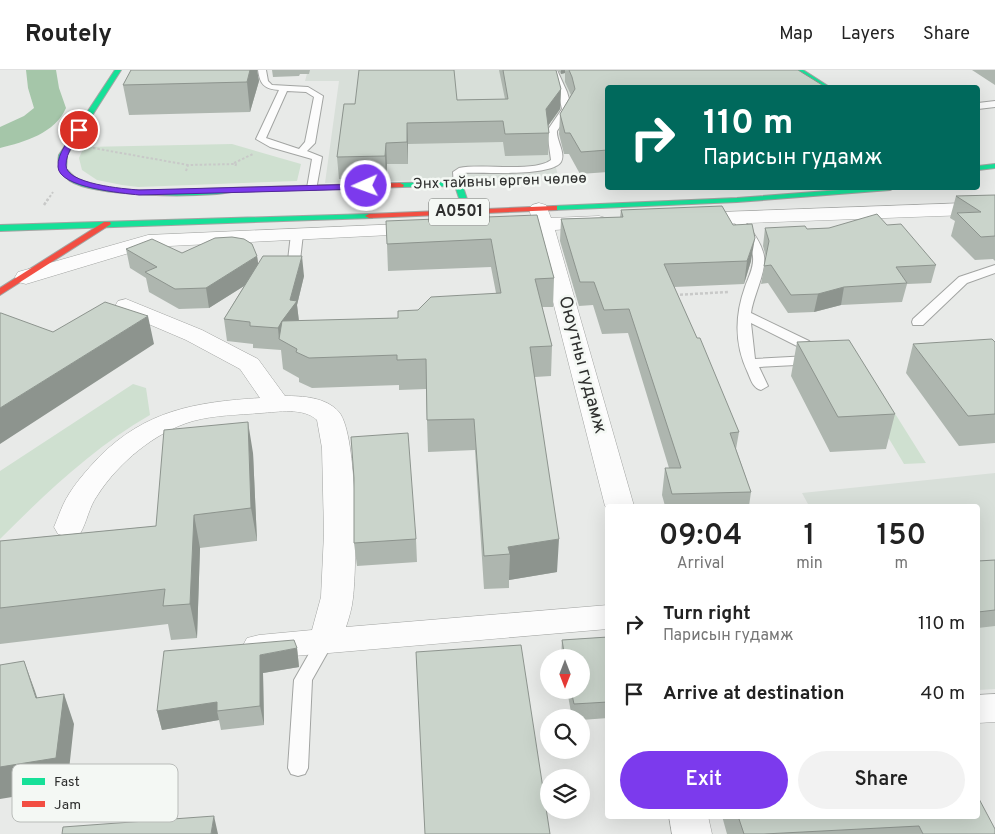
<!DOCTYPE html>
<html lang="en">
<head>
<meta charset="utf-8">
<style>
  body { margin:0; font-family:Overpass,sans-serif; background:#f2f2f2; color:#222; height:100vh; display:flex; flex-direction:column; font-size:19px; white-space:nowrap }
  * { box-sizing:border-box; margin:0 }
  p { font-size:16px; color:#767676 }
  .icon { flex:none; width:28px; height:28px; fill:none; stroke:currentColor; stroke-width:2; stroke-linecap:round; stroke-linejoin:round }
  .map { position:relative; flex:1; overflow:hidden }
  .drawer { position:absolute; left:605px; top:434px; width:375px; height:315px; display:flex; flex-direction:column; background:#fff; border-radius:5px; box-shadow:0 5px 20px #0002 }
  .drawer>* { flex:none }
  .top-card { position:absolute; left:605px; top:15px; width:375px; height:105px; border-radius:5px; box-shadow:0 5px 20px #0002; background:#00695c; color:#fff; overflow:hidden }
  .needle { width:32px; rotate:180deg }
  .controls { position:absolute; left:540px; top:579px; display:grid; gap:10px }
  .controls a { display:grid; place-items:center; width:50px; height:50px; border-radius:50%; background:#fff; box-shadow:0 5px 20px #0002; font-size:25px }
  .pin { position:absolute; display:grid; place-items:center; width:42px; height:42px; color:#fff; margin:-21px; border:2px solid #fff; border-radius:50%; box-shadow:0 1px 5px #0007 }
  .me { position:absolute; width:55px; margin:-28px; rotate:268deg; stroke-linejoin:round; filter:drop-shadow(0 0 4px #0008) }
  .turn { display:flex; align-items:center; gap:18px; height:105px; padding:0 15px; font-size:22px }
  .turn .icon { width:65px; height:65px; stroke-width:2.5 }
  .turn b { display:block; font-size:35px; line-height:42px }
  .eta { display:flex; justify-content:space-evenly; align-items:center; height:85px; text-align:center }
  .eta b { font-size:30px; font-weight:600; line-height:35px }
  .action { display:flex; gap:10px; margin-top:auto; padding:10px 15px }
  .action a { flex:1; height:58px; border-radius:30px; background:#7c3aed; color:#fff; font-size:20px; font-weight:600; line-height:58px; text-align:center }
  .action a+a { background:#f2f2f2; color:#222 }
  ul { padding:0; list-style:none }
  li { display:flex; align-items:center; gap:15px; height:70px; padding:0 15px }
  li div { flex:1 }
  li b { display:block; font-size:19px }
  li em { font-style:normal }
  header { display:flex; align-items:center; gap:30px; box-sizing:border-box; height:70px; padding:0 25px; background:#fff; border-bottom:1px solid #e0e0e0 }
  header strong { font-size:24px }
  nav { display:flex; gap:28px; margin-inline-start:auto; font-size:18px }
  .map>svg:first-child { display:block }
  .built { fill:#d8dfd9 }
  .green { fill:#cfe0d0 }
  .lines { fill:none; stroke-linecap:round; stroke-linejoin:round }
  .river { fill:#a5c6a9; fill-rule:evenodd }
  .lane-casing { stroke:#a2a4a2; stroke-width:2 }
  .street-casing { stroke:#a2a4a2; stroke-width:1 }
  .fast-casing { stroke:#a2a4a2; stroke-width:2 }
  .jam-casing { stroke:#a2a4a2; stroke-width:2 }
  .path-far1 { stroke:#c8c9c8; stroke-width:2; stroke-dasharray:2.5 2; stroke-linecap:butt }
  .path { stroke:#c8c9c8; stroke-width:2.5; stroke-dasharray:3 2; stroke-linecap:butt }
  .lane { fill:#fcfcfc; fill-rule:evenodd }
  .street { fill:#fcfcfc; fill-rule:evenodd }
  .fast { fill:#16e098; fill-rule:evenodd }
  .jam { fill:#f24e42; fill-rule:evenodd }
  .wall { fill:#aeb6af }
  .shaded-wall { fill:#8d948e }
  .building { fill:#cad4cb; stroke:#8d948e }
  .route { fill:#7c3aed; stroke:#51269a }
  .labels { text-anchor:middle; dominant-baseline:central; stroke-width:5; stroke-linejoin:round; paint-order:stroke }
  .far-street-label { font-size:15px; fill:#2e2f2e; stroke:#f4f8f4 }
  .shield { fill:#f4f8f4; stroke:#696b69; stroke-width:1 }
  .shield-label { font-size:16px; font-weight:bold; fill:#2e2f2e }
  .street-label { font-size:18px; fill:#2e2f2e; stroke:#f4f8f4 }
  .key { fill:#f4f8f4; stroke:#b9bcb9; stroke-width:1 }
  .key-label { font-size:14px; fill:#2e2f2e }
</style>
</head>
<body>
<header>
<strong>Routely</strong>
<nav><a>Map</a><a>Layers</a><a>Share</a></nav>
</header>
<div class="map">
<svg width="995" height="764" viewBox="0 0 995 764">
  <rect width="100%" height="100%" fill="#e8eae8"/>
  <path class="built" d="M308,0H625L567,13L594,49L545,51L558,106L325,113L339,11H305Z
    M995,403V619L978,620V436H809L802,423Z"/>
  <path class="green" d="M232,74L301,94L297,111L138,117L122,115L97,110L82,100L79,88L84,77Z
    M869,302L926,393L904,394L850,303Z
    M133,314L146,318L150,345C93,378 46,423 0,469V401Z"/>
  <g class="lines">
    <path class="river" d="M26,0H56L59,18L66,38C55,63 25,72 0,78V57L24,46L34,38L28,18Z"/>
    <defs>
      <path id="lane" d="M258,0H266L268,11L272,15L308,17L323,26L315,73L307,81L322,87L316,120H308L307,118L312,89L270,77L256,69L279,20C264,19 260,14 258,0ZM287,21L306,22L314,27L305,72L299,79L266,68Z
        M549,0H557L567,22L572,39L557,61C556,70 566,83 561,92C551,107 483,102 465,103L462,116H454L453,102L459,98C482,93 534,103 551,90L547,61L562,39L558,22Z
        M995,31V37L978,39V33Z
        M736,144L740,145C748,156 759,168 763,182C769,198 753,225 751,243L809,271L823,286L820,293L815,294L759,297L768,316L761,320C753,318 751,310 748,303C734,274 735,245 745,217C748,208 754,198 753,187C752,172 738,159 731,147ZM751,253L799,277L809,286L755,289Z
        M297,161L303,164L299,199L293,203L287,199L291,164Z
        M995,195V203L967,213L923,255H913L912,252L913,249L959,207Z
        M325,564L331,566L334,571L312,610L308,698L305,704L298,706L291,704L288,698L294,610L319,566Z"/>
      <path id="street" d="M995,132V144L692,155L685,153L682,149L685,145L692,143Z
        M539,133L546,135L551,148L599,146L606,148L609,152L606,156L555,160L634,436H608V439L605,436L535,161L502,162L495,160L492,156L495,152L532,149L529,139L532,135Z
        M424,153L431,155L434,159L431,163L149,177L26,214L18,212L15,207L18,202L148,165Z
        M126,229L202,260L258,289L285,326C302,326 326,327 339,342C358,365 357,494 353,528C352,538 349,548 346,557L608,535V559L259,589L247,586L242,577L247,568L259,565L312,560L321,527L324,463L322,378L317,350C303,337 278,342 261,343C238,345 215,345 193,351C155,362 118,393 97,426C89,437 87,452 80,464L69,467L58,464L54,457C58,448 61,438 66,429C75,413 87,400 99,387C146,340 196,332 260,328L240,299L186,270L118,241L115,236L118,231Z
        M995,624V652L978,653V625Z
        M669,746H708L712,764H672Z"/>
      <path id="fast" d="M115,0H121L67,85L66,99C70,102 73,107 78,109C116,127 186,119 228,118L232,120L231,122C201,128 95,127 70,111C60,104 57,96 59,85Z
        M796,0H803L831,18H823Z
        M995,94V98L978,100V96Z
        M458,112L462,114L467,129L466,131H460L455,116L400,117L396,115L400,113Z
        M866,118H894L890,120L737,132L554,140L550,138L554,136L737,128Z
        M369,144L373,146L372,148L0,161V155Z"/>
      <path id="jam" d="M400,113L404,115L403,117L228,122L224,120L228,118Z
        M554,136H557V140L369,148L365,146L369,144Z
        M104,152H110L111,154L0,225V218Z"/>
    </defs>
    <use href="#lane" class="lane-casing"/>
    <use href="#street" class="street-casing"/>
    <use href="#fast" class="fast-casing"/>
    <use href="#jam" class="jam-casing"/>
    <path class="path-far1" d="M93,78L188,95
      M234,93L253,84
      M186,101L188,95L236,94L235,98
      M47,131L53,122"/>
    <path class="path" d="M44,135L48,129
      M675,225L728,222"/>
    <use href="#lane" class="lane"/>
    <use href="#street" class="street"/>
    <use href="#fast" class="fast"/>
    <use href="#jam" class="jam"/>
  </g>
  <path class="wall" d="M131,0H257L259,11L250,42L129,45L123,15Z
    M272,0H310L309,4H300L299,6L273,7Z
    M499,0H556L561,19L560,39L548,56L549,63L548,85L505,86L503,72L408,74V94H387L386,108L339,109L337,87L344,34L457,30L505,29Z
    M558,0H798L608,18V102L580,104L569,84H564L559,64L560,44L571,25L565,12V3L561,4Z
    M972,0H995V15Z
    M995,125V191L993,189L975,190L951,166L955,151L950,148L956,126Z
    M621,140L751,191L744,214L674,217L739,362L736,379L751,422L749,436H665L662,425L665,398H669L628,263L602,264L593,235L579,236L560,171L561,149L620,147Z
    M537,145L554,208L553,237H542L552,276L551,306L535,307L557,502L509,510V518L484,519L475,380L428,382L426,319L399,320V315L312,318L299,312V308L283,299L281,280L253,278V274L227,271L224,249L244,216L209,238L179,239L149,222L146,208L130,198L126,179L182,183L257,186L258,193L304,206L297,235L299,251L398,248L418,240L496,223L491,197L388,201L387,174Z
    M887,155L936,195L931,213L907,214L902,232L841,235L814,242L788,243L768,213L761,214L766,187L763,176L765,158L807,159Z
    M797,272L895,344L886,379L830,382L791,306Z
    M995,272V373L959,376L906,303L913,274Z
    M253,383L257,471L200,478L197,568L171,570L168,554L0,574V471L156,456Z
    M354,408L416,469L417,492L357,496L354,473Z
    M995,490V556L978,558V491Z
    M608,567V648L581,650V648H572L567,620H581V588H561L562,570Z
    M297,578L299,597L263,603L264,655L221,660L219,650L162,660L157,641Z
    M722,746H978L995,764H727Z"/>
  <path class="shaded-wall" d="M250,0H257L259,11L250,42L247,12Z
    M561,0H565V3L561,4Z
    M561,19L560,39L545,60L546,39Z
    M407,53L408,74V94L407,72Z
    M386,73L387,94L386,108L385,86Z
    M755,168L751,191L744,214L747,191Z
    M257,186L260,206L209,238L206,218Z
    M302,186L304,206L297,235L299,252L279,269L280,280L278,258L290,230Z
    M844,217L841,235L814,242L818,224Z
    M148,246L154,274L0,374V338Z
    M248,352L253,383L257,471L251,438Z
    M194,445L200,478L197,568L190,534Z
    M559,469L557,502L509,510L510,484L508,477Z
    M297,578L299,597L263,603L264,655L260,636V585Z
    M24,591L35,621L47,658L36,628Z
    M64,624L74,654L67,718L0,729V697Z
    M217,632V641L219,650L162,660L157,641Z
    M214,746L218,764H211Z"/>
  <path class="building" d="M131,0H250L247,12L123,15Z
    M359,0H454L457,30L508,29L503,0H556L561,19L546,39L549,63L505,64L503,51L407,53V72L386,73L385,86L337,87L344,34H355Z
    M569,0H798L827,18H608V80L581,82L570,63H565L560,44L575,19L572,7Z
    M995,125V166L981,167L957,143L981,142L956,126Z
    M722,136L733,155L752,154L755,168L747,191L664,194L697,268H700L739,362L730,363L751,422L672,424L665,398H681L629,239L604,240L594,212H580L561,149L623,147L621,140Z
    M877,144L887,155L901,154L936,195L896,197L907,213L844,217L818,224L791,225L771,195L764,196L769,171L765,158L805,156L807,159L829,158Z
    M537,145L554,208L535,209L552,276L530,277L559,469L508,477L510,484L484,486L474,349L427,350L426,289L397,290V285L309,288L296,282L297,279L279,269L282,251L398,248V241L418,240L431,227L501,223L491,169L387,174L386,151Z
    M232,167L244,169L252,174L257,186L206,218L175,219L145,202L157,197L126,179L152,169L182,183L215,168Z
    M263,186H302L290,230L297,231L282,251L278,258L250,256V252L224,249Z
    M105,232L148,246L0,338V243H1L53,262Z
    M992,269L995,272V344L968,346L913,274Z
    M849,270L895,344L838,347L797,272Z
    M248,352L251,438L194,445L190,534L163,536L165,519L0,538V471L156,456L164,360Z
    M408,363L416,469L354,473V408L351,367Z
    M995,490V540L978,542V491Z
    M608,567V632L574,634L571,620H581V588H565L562,570Z
    M294,570L297,578L260,585V636L217,641V632L157,641L164,581Z
    M521,575L550,764H425L416,582Z
    M24,591L36,628L64,624L56,688L0,697V595Z
    M978,727L995,759V764H923L919,756L764,764H744L738,746H978Z
    M214,746L211,764H62L63,757Z"/>
  <path class="route" d="M77,58L83,60C76,70 66,82 66,95C65,114 125,119 139,120L366,114L370,116L366,119L139,125C123,123 59,118 58,97C57,83 70,69 77,58Z"/>
  <g class="labels">
    <g class="far-street-label">
      <text transform="translate(500 112) rotate(-2)">Энх тайвны өргөн чөлөө</text>
    </g>
    <rect class="shield" x="429" y="128.5" width="60" height="27" rx="4"/>
    <g class="shield-label">
      <text x="459" y="142">A0501</text>
    </g>
    <g class="street-label">
      <text transform="translate(582 295) rotate(75)">Оюутны гудамж</text>
    </g>
  </g>
  <rect x="12" y="694" width="166" height="58" rx="8" class="key"/>
  <rect x="22" y="708" width="23" height="7" fill="#16e098"/>
  <rect x="22" y="731" width="23" height="6" fill="#f24e42"/>
  <g class="key-label">
    <text x="54" y="716">Fast</text>
    <text x="54" y="739">Jam</text>
  </g>
</svg>
<div class="controls">
<a><svg class="needle" viewBox="-14 -14 28 28"><path d="M0-13l5 13h-10z" fill="#e53935"/><path d="M0 13l5-13h-10z" fill="#767676"/></svg></a>
<a><svg class="icon" aria-label="search" viewBox="0 0 24 24"><circle cx="10" cy="10" r="6"/><path d="M15 15l6 6"/></svg></a>
<a><svg class="icon" aria-label="layers" viewBox="0 0 24 24"><path d="M12 4l9 5-9 5-9-5zM3 14l9 5 9-5"/></svg></a>
</div>
<div class="pin" style="left:79px;top:60px;background:#d93025"><svg class="icon" aria-label="arrive" viewBox="0 0 24 24"><path d="M6 21V4h12l-3 4 3 4H6"/></svg></div>
<svg class="me" style="left:366px;top:116px" viewBox="-20 -20 40 40"><circle r="17" fill="#7c3aed" stroke="#fff" stroke-width="3"/><path d="M0-11L8 9 0 5-8 9z" fill="#fff"/></svg>
<div class="top-card">
<div class="turn"><svg class="icon" aria-label="right" viewBox="0 0 24 24"><path d="M7 20v-9h11M14 6l5 5-5 5"/></svg><div><b>110 m</b>Парисын гудамж</div></div>
</div>
<section class="drawer">
<div class="eta">
<div><b>09:04</b><p>Arrival</p></div>
<div><b>1</b><p>min</p></div>
<div><b>150</b><p>m</p></div>
</div>
<ul>
<li><svg class="icon" aria-label="right" viewBox="0 0 24 24"><path d="M7 20v-9h11M14 6l5 5-5 5"/></svg><div><b>Turn right</b><p>Парисын гудамж</p></div><em>110 m</em></li>
<li><svg class="icon" aria-label="arrive" viewBox="0 0 24 24"><path d="M6 21V4h12l-3 4 3 4H6"/></svg><div><b>Arrive at destination</b></div><em>40 m</em></li>
</ul>
<div class="action"><a>Exit</a><a>Share</a></div>
</section>
</div>
</body>
</html>
